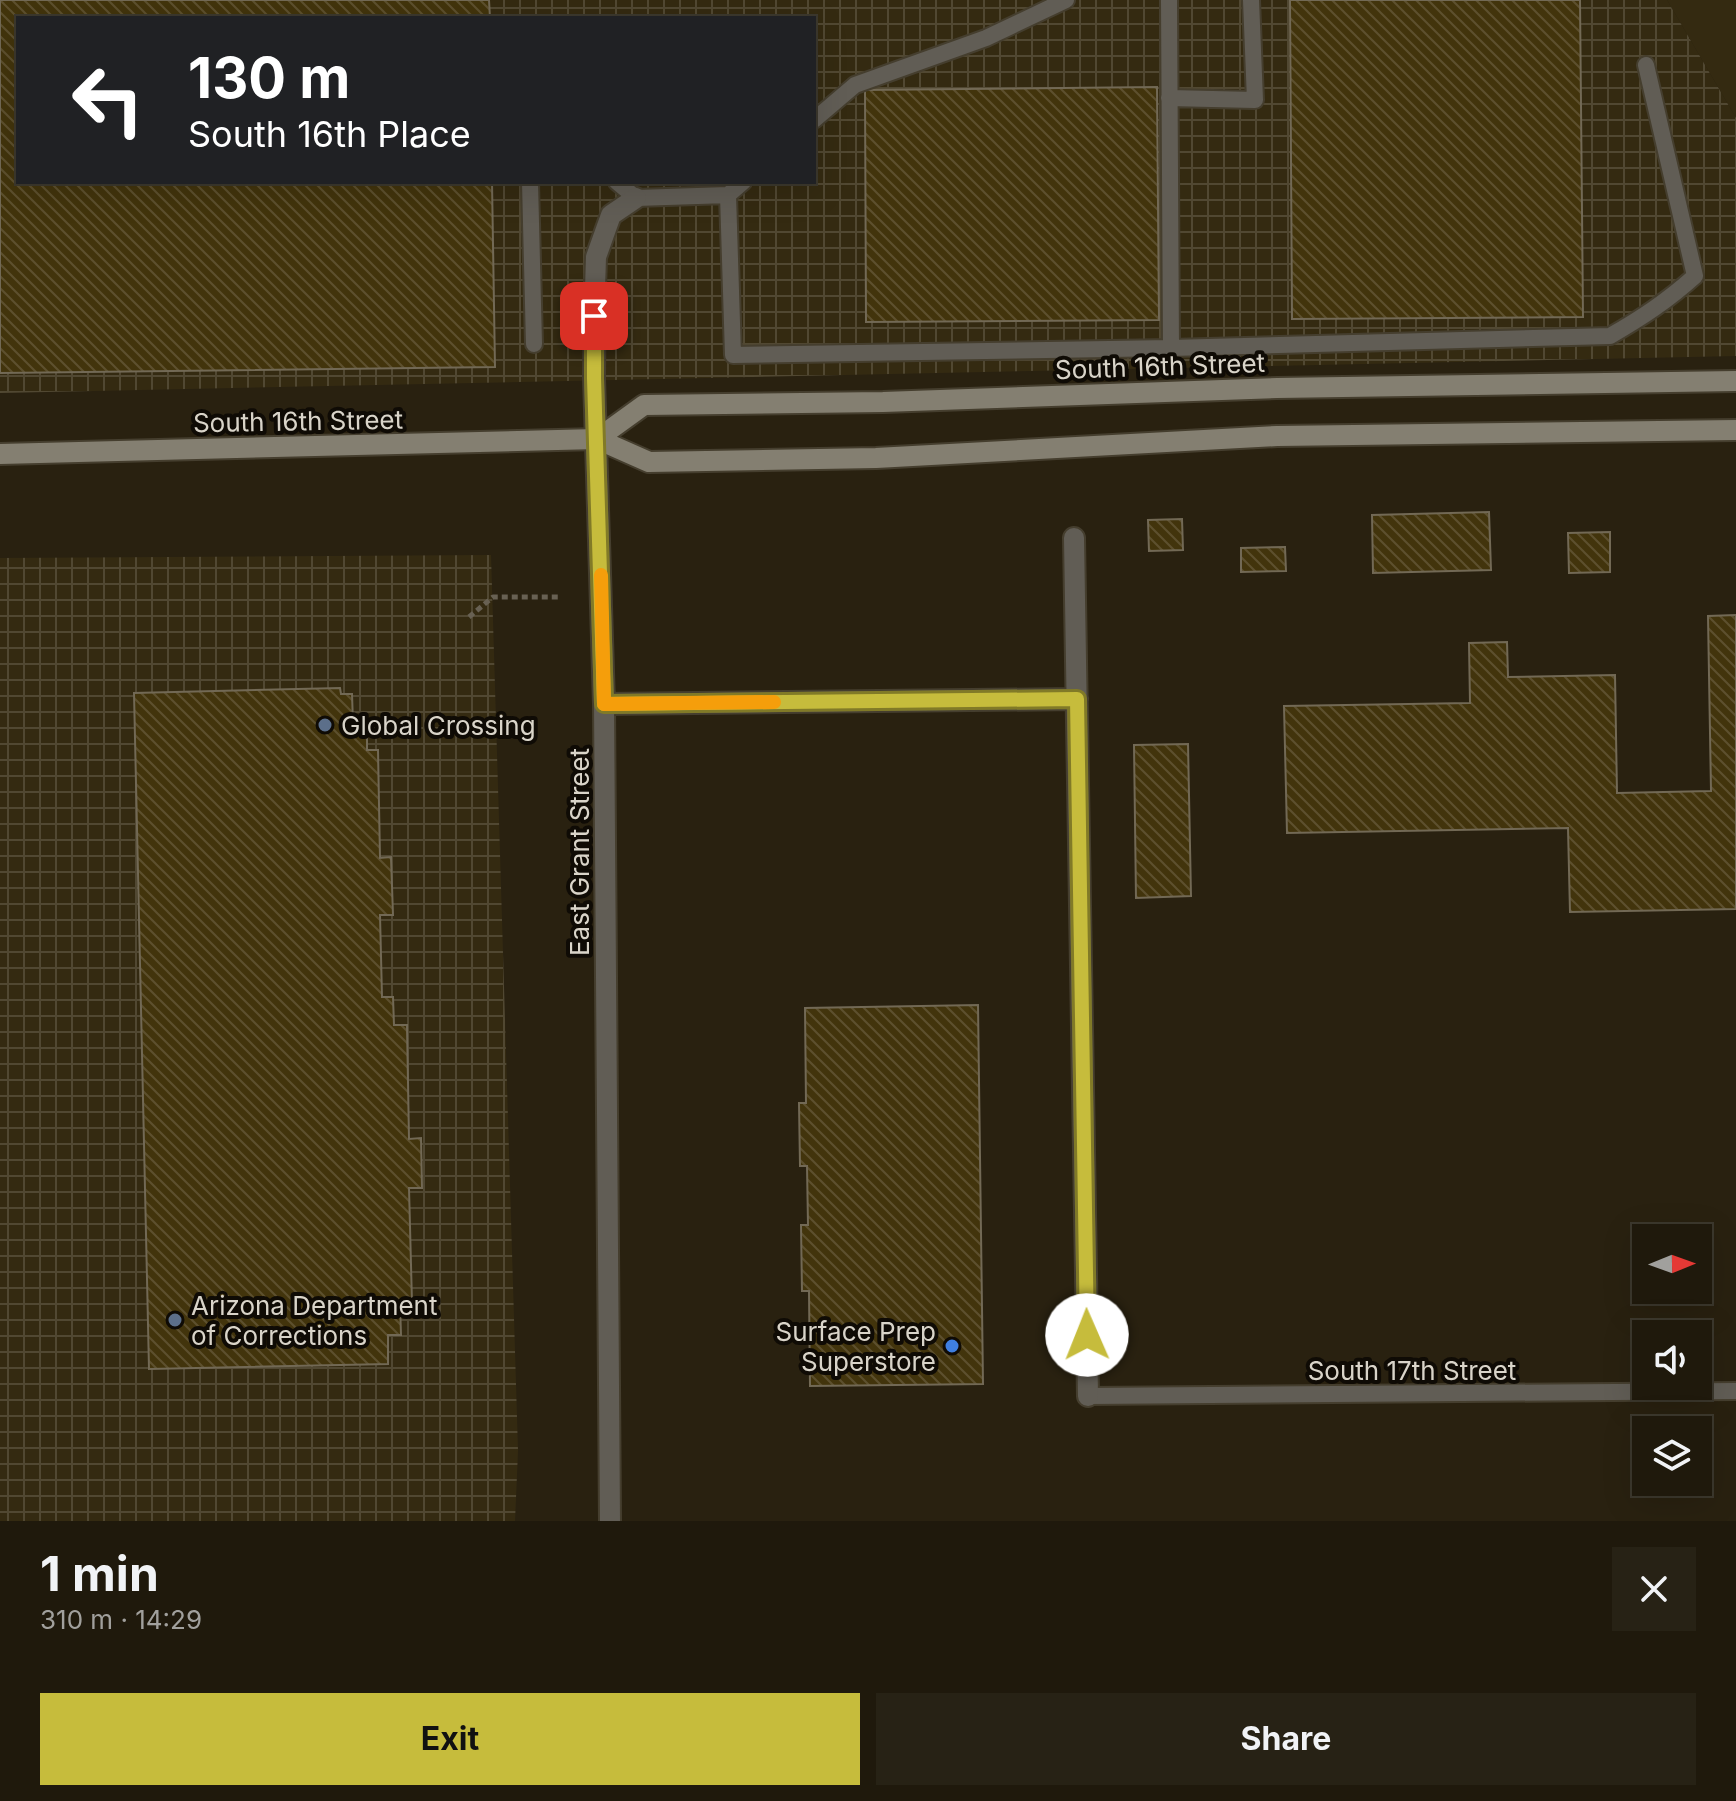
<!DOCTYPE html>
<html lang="en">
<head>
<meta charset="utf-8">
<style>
  body { margin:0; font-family:Inter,sans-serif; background:#272215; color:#f1f3f6; height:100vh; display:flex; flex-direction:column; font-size:30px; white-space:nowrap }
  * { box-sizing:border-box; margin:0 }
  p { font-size:26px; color:#a1a09d }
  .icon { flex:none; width:44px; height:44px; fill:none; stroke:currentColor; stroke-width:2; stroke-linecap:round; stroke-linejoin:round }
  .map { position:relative; height:1521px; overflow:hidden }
  .sheet { display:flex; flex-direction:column; background:#1f190c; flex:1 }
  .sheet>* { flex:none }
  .banner { position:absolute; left:16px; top:16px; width:800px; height:168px; border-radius:0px; box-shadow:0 8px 32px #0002,0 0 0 2px #3c382d; background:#202124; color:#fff; overflow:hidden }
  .needle { width:52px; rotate:89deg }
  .fabs { position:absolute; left:1632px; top:1224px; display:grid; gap:16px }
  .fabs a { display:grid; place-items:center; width:80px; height:80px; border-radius:0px; background:#1f190c; box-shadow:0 8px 32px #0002,0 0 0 2px #3c382d; font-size:40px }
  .pin { position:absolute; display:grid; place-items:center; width:68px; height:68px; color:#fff; margin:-34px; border-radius:16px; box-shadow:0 4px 12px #0006 }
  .me { position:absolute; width:88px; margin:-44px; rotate:359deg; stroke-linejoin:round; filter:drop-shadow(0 0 6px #0008) }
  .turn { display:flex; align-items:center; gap:28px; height:168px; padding:0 40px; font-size:36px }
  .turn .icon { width:104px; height:104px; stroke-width:2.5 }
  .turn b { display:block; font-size:56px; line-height:68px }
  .round { display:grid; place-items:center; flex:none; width:84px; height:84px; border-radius:0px; background:#272215 }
  .summary { display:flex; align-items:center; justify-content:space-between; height:136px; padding:0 40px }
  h1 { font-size:48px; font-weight:700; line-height:60px }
  .action { display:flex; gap:16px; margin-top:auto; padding:16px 40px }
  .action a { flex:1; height:92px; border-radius:0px; background:#c6bc3c; color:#111; font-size:32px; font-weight:700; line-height:92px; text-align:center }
  .action a+a { background:#272215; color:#f1f3f6 }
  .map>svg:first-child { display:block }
  .built { fill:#342a11 }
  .industrial { fill:url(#industrial-grid); fill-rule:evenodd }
  .building { fill:url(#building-back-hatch); stroke:#726955; stroke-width:2 }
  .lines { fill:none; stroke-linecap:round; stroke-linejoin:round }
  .service-casing { stroke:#453e2e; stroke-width:20 }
  .minor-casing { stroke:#453e2e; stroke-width:24 }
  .secondary-casing { stroke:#453e2e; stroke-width:24 }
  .path { stroke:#686153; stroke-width:5; stroke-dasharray:6 4; stroke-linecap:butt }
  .service { stroke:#615d55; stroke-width:16 }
  .minor { stroke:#615d55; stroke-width:20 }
  .secondary { stroke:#847f71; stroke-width:20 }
  .route-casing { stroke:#817a27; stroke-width:20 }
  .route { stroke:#c6bc3c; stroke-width:14 }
  .slow { stroke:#f59e0b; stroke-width:14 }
  .service-dot { fill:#5c6f8a; stroke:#0f0b05; stroke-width:3 }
  .shop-dot { fill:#3f7fe0; stroke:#0f0b05; stroke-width:3 }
  .labels { text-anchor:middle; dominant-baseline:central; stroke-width:8; stroke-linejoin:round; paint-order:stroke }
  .street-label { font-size:26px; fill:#d9d4c9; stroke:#0f0b05 }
  .poi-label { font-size:26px; fill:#d9d4c9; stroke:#0f0b05; text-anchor:start }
</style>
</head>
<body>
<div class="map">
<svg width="1736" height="1521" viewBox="0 0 1736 1521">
  <defs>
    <pattern id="industrial-grid" width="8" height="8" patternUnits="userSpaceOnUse" patternTransform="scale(2)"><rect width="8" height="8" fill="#342a11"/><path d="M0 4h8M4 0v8" fill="none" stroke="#514832"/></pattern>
    <pattern id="building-back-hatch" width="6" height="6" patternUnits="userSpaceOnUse" patternTransform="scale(2)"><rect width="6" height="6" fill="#42340c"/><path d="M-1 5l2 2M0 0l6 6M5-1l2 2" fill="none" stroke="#5d502e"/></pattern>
  </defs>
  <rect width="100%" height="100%" fill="#292110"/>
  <path class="built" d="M1667,0H1736V118Z"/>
  <path class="industrial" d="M0,0H1667L1736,118V356L0,393ZM18,18H814V182H18Z
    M491,555L518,1451L515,1521H0V558Z"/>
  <path class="building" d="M0,0H489L490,18H18V182H492L495,367L0,373Z
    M1290,0H1580L1583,317L1292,319Z
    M1157,87L1159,320L866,322L865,90Z
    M1489,512L1491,570L1373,573L1372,515Z
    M1182,519L1183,550L1149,551L1148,520Z
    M1610,532V572L1569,573L1568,533Z
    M1285,547L1286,571L1241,572V548Z
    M1736,615V909L1570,912L1568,828L1287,833L1284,706L1470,703L1469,643L1507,642L1508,677L1615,675L1617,793L1711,791L1708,616Z
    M340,688L341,694H352L353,723L367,722V750H378L380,858L391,857L393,915H380L382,997H393L394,1025H407L409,1139L421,1138L422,1188H409L412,1303H400L401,1335H388V1364L149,1369L134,693Z
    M1188,744L1191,896L1136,898L1134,745Z
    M978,1005L983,1384L810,1386L809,1291H802L801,1225H808L807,1166H800L799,1103H806L805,1008Z"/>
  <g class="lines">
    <defs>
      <path id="service" d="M1169,98L1255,100L1251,0
        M814,120L855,85L986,38L1066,0
        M530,182L534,344
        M617,182L636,198L728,195L743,182
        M728,195L733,355L1171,348L1169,0
        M1171,348L1610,336C1643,317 1667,301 1695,276L1646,65
        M1088,1396L1736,1391"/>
      <path id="minor" d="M1074,538L1088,1396
        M604,704L1077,699
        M610,1521L604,704L594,378L595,289L596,257L611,215L636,198"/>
      <path id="secondary" d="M597,439L644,405L883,402L1277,388L1736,381
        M0,454L597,439L649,462L876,458L1277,436L1736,430"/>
    </defs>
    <use href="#service" class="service-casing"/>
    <use href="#minor" class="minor-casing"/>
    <use href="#secondary" class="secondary-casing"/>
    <path class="path" d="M469,617L493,597H558"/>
    <use href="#service" class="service"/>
    <use href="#minor" class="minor"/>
    <use href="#secondary" class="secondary"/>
  </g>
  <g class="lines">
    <defs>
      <path id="route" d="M594,316V378L604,704L1077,699L1087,1335"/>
    </defs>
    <use href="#route" class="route-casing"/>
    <use href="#route" class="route"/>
    <path class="slow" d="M601,575L604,704L774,702"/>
  </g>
  <g class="service-dot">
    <circle cx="325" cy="725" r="8"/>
    <circle cx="175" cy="1320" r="8"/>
  </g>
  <circle class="shop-dot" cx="952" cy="1346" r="8"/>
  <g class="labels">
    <g class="street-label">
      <text transform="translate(1160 366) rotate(-2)">South 16th Street</text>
      <text transform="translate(298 421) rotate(-1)">South 16th Street</text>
      <text transform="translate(579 852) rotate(-90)">East Grant Street</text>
      <text x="1412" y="1370">South 17th Street</text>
    </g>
    <g class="poi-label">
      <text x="341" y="725">Global Crossing</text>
      <text x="191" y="1305">Arizona Department<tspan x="191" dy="30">of Corrections</tspan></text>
      <text x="936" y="1331" text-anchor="end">Surface Prep<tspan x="936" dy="30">Superstore</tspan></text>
    </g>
  </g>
</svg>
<div class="fabs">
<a><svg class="needle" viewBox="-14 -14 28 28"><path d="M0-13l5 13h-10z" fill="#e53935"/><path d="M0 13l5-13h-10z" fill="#a1a09d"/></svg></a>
<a><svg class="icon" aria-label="sound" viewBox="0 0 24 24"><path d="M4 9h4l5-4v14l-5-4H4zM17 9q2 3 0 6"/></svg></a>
<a><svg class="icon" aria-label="layers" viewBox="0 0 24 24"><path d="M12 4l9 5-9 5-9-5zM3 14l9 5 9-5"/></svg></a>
</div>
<div class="pin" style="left:594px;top:316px;background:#d93025"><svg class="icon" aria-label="arrive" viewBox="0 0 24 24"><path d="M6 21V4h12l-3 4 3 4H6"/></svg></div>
<svg class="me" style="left:1087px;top:1335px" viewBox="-20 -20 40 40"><circle r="19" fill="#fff"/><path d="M0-13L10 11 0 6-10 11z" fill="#c6bc3c"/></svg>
<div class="banner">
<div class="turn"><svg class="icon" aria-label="left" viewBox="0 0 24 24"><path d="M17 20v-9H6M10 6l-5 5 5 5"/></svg><div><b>130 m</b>South 16th Place</div></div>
</div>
</div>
<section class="sheet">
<div class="summary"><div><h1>1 min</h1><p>310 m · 14:29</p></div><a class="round"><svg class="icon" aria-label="close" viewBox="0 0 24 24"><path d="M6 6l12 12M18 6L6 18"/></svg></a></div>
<div class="action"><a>Exit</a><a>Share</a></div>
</section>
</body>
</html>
